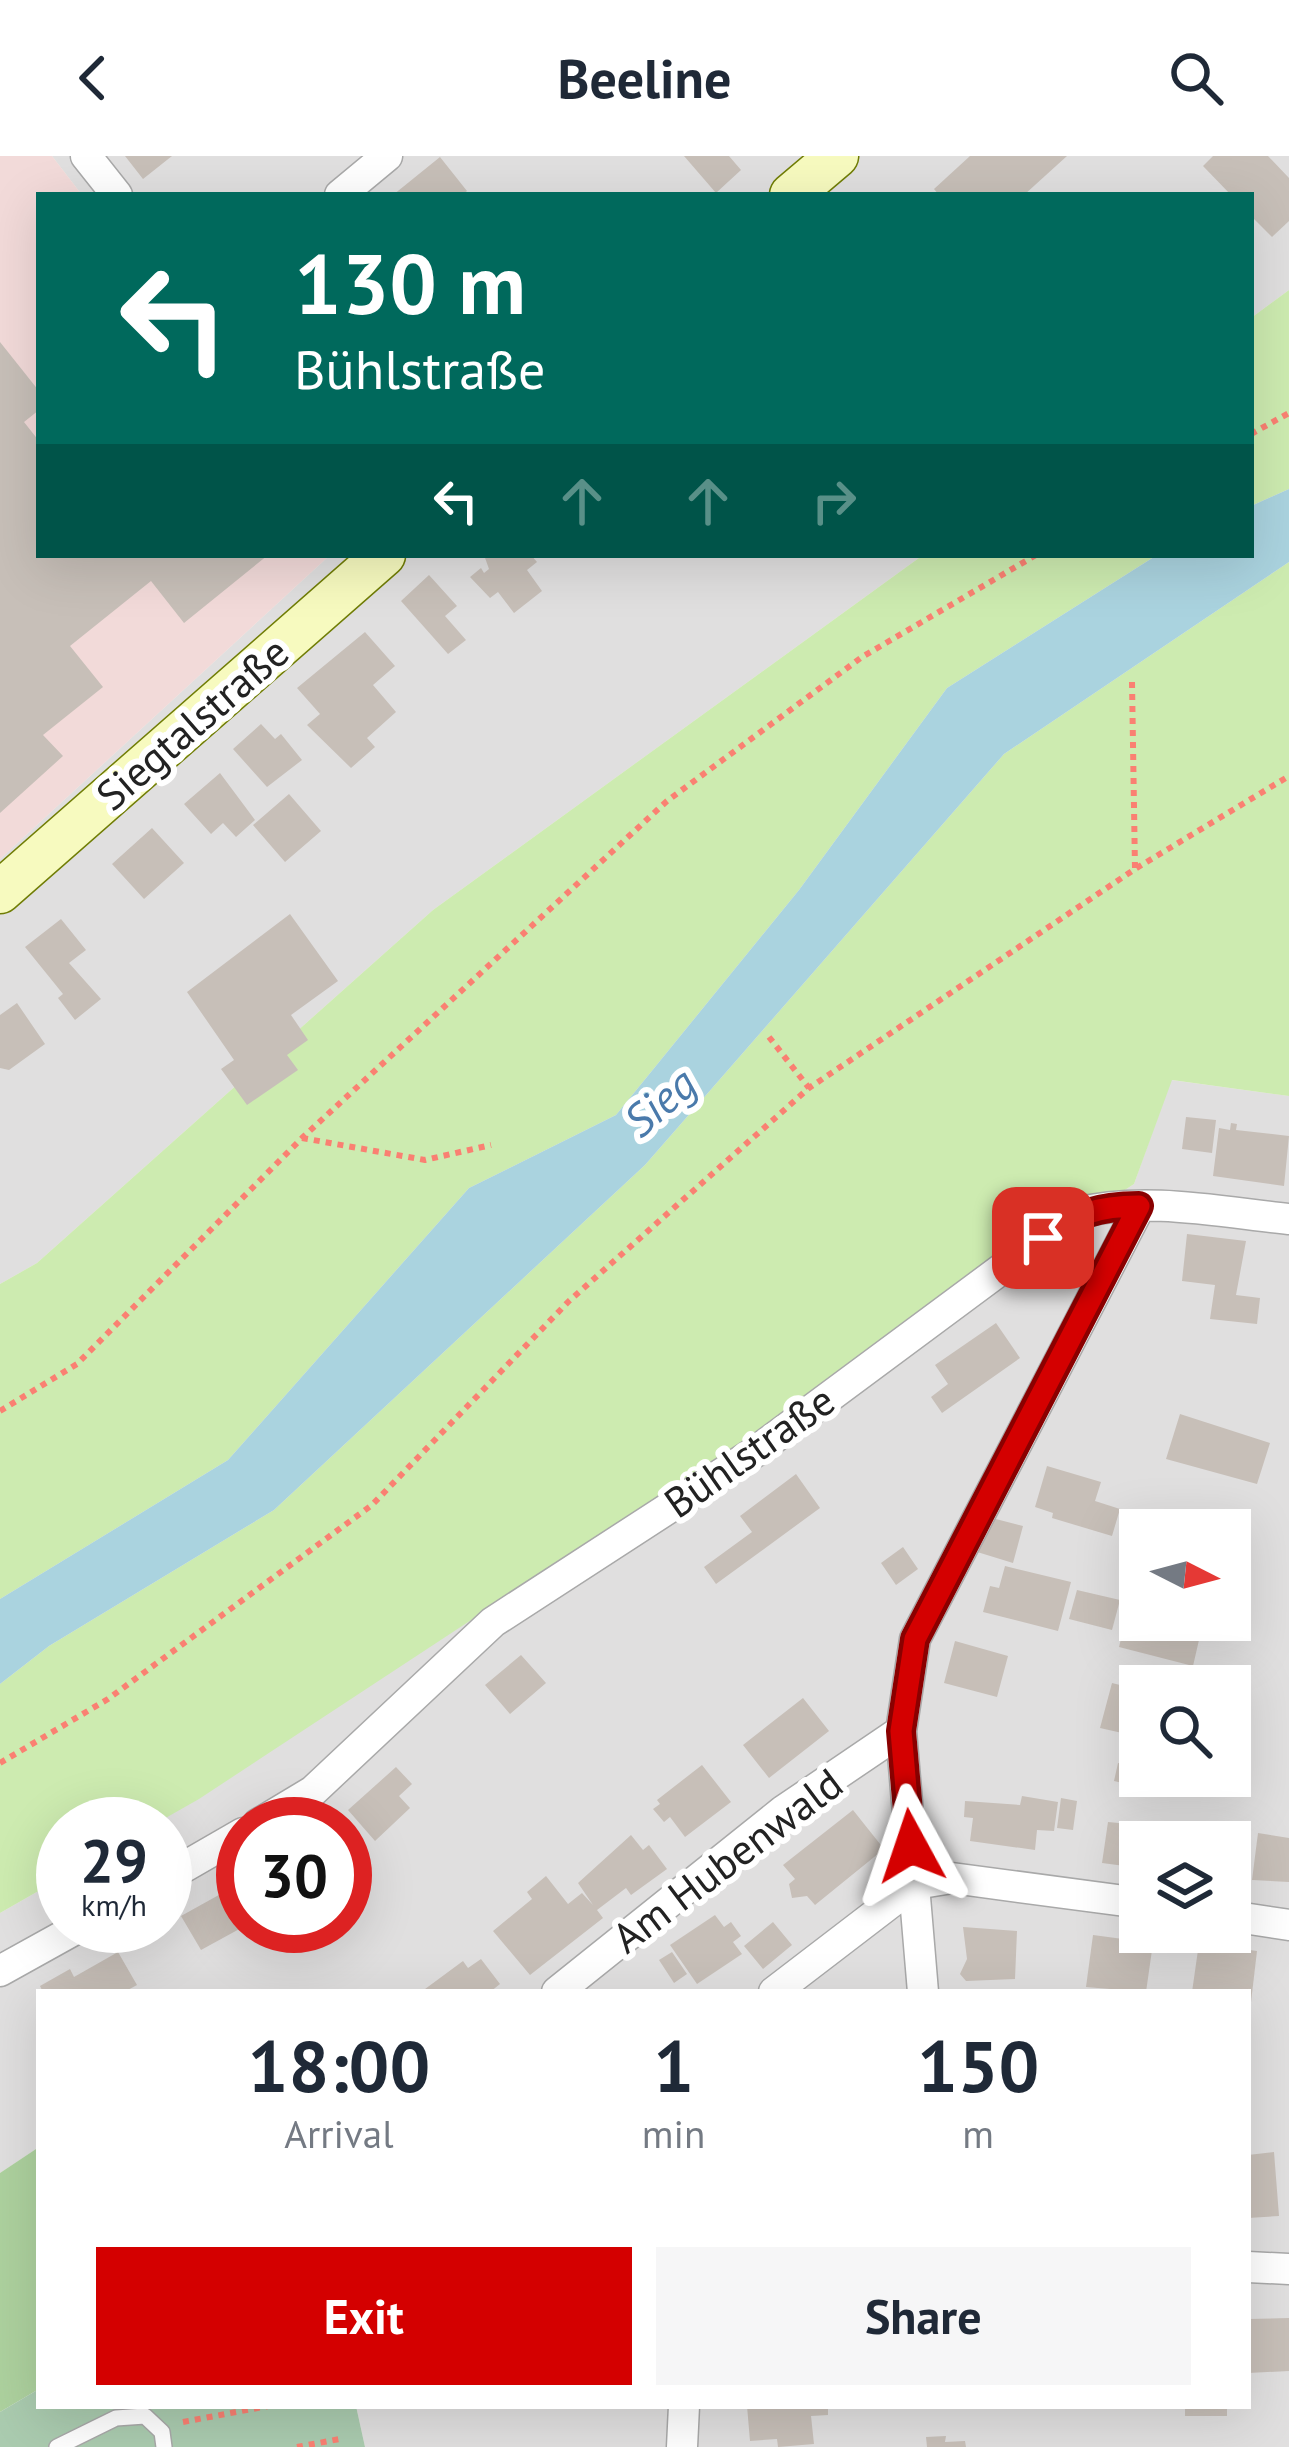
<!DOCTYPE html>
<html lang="en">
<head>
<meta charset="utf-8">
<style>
  body { margin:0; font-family:"PT Sans",sans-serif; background:#f6f6f7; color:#1f2937; height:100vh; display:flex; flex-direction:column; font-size:45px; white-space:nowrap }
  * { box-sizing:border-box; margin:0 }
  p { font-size:39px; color:#747a83 }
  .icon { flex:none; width:66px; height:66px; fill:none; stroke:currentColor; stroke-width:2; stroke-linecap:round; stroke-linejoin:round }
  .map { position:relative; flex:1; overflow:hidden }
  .drawer { position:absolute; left:36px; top:1833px; width:1215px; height:420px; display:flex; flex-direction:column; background:#fff; border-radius:0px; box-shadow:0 12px 48px #0002 }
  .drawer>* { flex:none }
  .banner { position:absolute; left:36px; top:36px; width:1218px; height:366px; border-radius:0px; box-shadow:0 12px 48px #0002; background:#00695c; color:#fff; overflow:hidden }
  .needle { width:78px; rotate:96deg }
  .controls { position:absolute; left:1119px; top:1353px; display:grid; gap:24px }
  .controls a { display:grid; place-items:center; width:132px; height:132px; border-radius:0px; background:#fff; box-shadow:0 12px 48px #0002; font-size:60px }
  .speed { position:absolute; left:36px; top:1641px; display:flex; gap:24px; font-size:60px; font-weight:700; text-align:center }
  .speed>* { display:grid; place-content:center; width:156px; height:156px; border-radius:50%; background:#fff; box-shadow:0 12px 48px #0002; line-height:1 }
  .speed small { font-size:30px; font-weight:400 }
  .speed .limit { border:18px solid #d22; background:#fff; color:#111 }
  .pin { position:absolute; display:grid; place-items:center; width:102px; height:102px; color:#fff; margin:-51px; border-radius:24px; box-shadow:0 6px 18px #0006 }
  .me { position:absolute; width:132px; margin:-66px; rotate:355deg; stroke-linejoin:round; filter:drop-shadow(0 0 9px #0008) }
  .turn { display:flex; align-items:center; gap:42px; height:252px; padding:0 60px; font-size:54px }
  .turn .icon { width:156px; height:156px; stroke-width:2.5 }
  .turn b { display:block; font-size:84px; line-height:102px }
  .lanes { display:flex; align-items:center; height:114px; padding:0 60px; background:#0003; justify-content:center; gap:60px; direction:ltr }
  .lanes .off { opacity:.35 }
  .eta { display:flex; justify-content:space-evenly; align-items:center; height:204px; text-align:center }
  .eta b { font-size:72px; font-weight:800; line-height:84px }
  .cta { display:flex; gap:24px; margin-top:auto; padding:24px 60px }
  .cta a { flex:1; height:138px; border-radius:0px; background:#d40000; color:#fff; font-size:48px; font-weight:800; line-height:138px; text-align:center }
  .cta a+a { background:#f6f6f7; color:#1f2937 }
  header { display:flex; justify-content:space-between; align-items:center; height:156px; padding:0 60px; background:#fff; font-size:54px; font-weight:800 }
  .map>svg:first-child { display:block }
  .residential { fill:#e0dfdf; fill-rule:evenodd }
  .commercial { fill:#f2dad9 }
  .grass { fill:#cdebb0 }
  .forest { fill:#add19e }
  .cemetery { fill:#aacbaf }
  .water { fill:#aad3df }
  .building { fill:#c7bfb8 }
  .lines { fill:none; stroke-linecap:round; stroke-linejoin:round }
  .service-casing { stroke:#a9a9a9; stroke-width:18 }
  .minor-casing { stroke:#a9a9a9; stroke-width:33 }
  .secondary-casing { stroke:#707d05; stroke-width:45 }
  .path { stroke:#fa8072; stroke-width:6; stroke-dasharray:6 6; stroke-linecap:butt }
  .service { stroke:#fff; stroke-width:15 }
  .minor { stroke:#fff; stroke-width:30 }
  .secondary { stroke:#f7fabf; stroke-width:42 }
  .route-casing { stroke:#8a0000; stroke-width:30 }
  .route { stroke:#d40000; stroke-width:21 }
  .labels { text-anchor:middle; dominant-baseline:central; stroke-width:12; stroke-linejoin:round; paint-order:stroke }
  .street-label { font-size:42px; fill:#222; stroke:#fff }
  .water-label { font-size:45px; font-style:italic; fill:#4a7aab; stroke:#fff }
</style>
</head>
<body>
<header><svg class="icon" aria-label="back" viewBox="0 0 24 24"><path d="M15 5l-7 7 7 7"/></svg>Beeline<svg class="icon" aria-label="search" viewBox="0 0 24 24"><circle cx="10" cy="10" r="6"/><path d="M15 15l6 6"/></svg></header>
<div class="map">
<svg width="1289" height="2291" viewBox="0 0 1289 2291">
  <rect width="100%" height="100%" fill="#f2efe9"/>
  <path class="residential" d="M52,0H1289V134L1251,162V39H82Z
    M330,399H923L433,754L37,1107L0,1128V703Z
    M1171,924L1289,940V2291H365L356,2250H1248V1836H39V1991L0,2017V1757L63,1721V1770H165V1668H155L1134,1028ZM1140,1374H1230V1464H1140ZM1140,1530H1230V1620H1140ZM243,1668H345V1770H243ZM1140,1686H1230V1776H1140Z"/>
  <path class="commercial" d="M0,0H52L82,39H39V399H330L0,703Z"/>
  <path class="grass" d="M1289,134V333L1251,350V162Z
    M923,399H1157L947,532L799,734L616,959L469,1032L228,1304L0,1443V1128L37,1107L433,754Z
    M1289,406V940L1172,924L1134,1028L199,1643L155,1668H63V1721L0,1757V1528L49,1490L274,1354L645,1009L1004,598Z"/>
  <path class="forest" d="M39,1991V2233L0,2256V2017Z"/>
  <path class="cemetery" d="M39,2233V2250H356L365,2291H0V2256Z"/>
  <path class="water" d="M1289,333V406L1004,598L645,1009L274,1354L49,1490L0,1528V1443L228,1304L469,1032L616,959L799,734L947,532L1157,399H1251V350Z"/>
  <path class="building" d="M125,0H172L143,23Z
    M684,0H729L741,14L716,37Z
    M970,0H1067L1024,39H939L934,33Z
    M1213,0H1268L1289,22V65L1272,81L1251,60V39H1231L1203,10Z
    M440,1L467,35L462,39H393Z
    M0,186L39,235V254L24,266L39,285V399H268L184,467L151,425L70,490L103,531L43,579L63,600L0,657Z
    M484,399H531L537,406L527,414L542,435L514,457L498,436L490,442L470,421L481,412L484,417L489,413Z
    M429,419L457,450L445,460L466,484L448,498L401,445Z
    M365,476L395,510L373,529L396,556L367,582L375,591L351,612L307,569L320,558L297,532Z
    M261,568L275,583L281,578L302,604L267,631L233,593Z
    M220,617L255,664L236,681L223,667L211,678L184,648Z
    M289,638L321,675L285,706L253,669Z
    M152,672L184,707L144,743L112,708Z
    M290,758L338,825L291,859L308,884L287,899L298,914L247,949L221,913L234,904L187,836Z
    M61,763L86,794L69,807L101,843L75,864L58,842L63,838L25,791Z
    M17,847L45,888L9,914L0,912V859Z
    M1186,961L1216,964L1212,997L1182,993Z
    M1231,967L1237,968L1236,974L1289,980L1284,1030L1213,1020L1219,972L1230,974Z
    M1187,1078L1246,1085L1236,1139L1260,1142L1257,1168L1210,1163L1215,1129L1182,1125Z
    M996,1167L1020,1202L942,1257L931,1241L948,1228L935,1209Z
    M1180,1258L1270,1287L1257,1328L1166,1303Z
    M1047,1310L1101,1326L1095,1345L1120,1353L1112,1380L1052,1362L1053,1357L1035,1351Z
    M796,1318L820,1352L716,1428L704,1411L752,1376L740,1360Z
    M992,1362L1023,1370L1013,1407L974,1395Z
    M903,1391L918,1413L896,1429L881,1407Z
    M1005,1410L1071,1426L1058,1475L983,1456L990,1430L999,1432Z
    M1077,1434L1120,1444L1112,1474L1069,1463Z
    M1131,1443L1140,1445V1464H1195L1190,1482L1199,1484L1193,1510L1119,1491Z
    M955,1485L1008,1500L997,1541L944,1527Z
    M521,1499L546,1527L510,1558L485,1529Z
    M1112,1527L1140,1534V1581L1100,1572Z
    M803,1542L829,1575L769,1622L743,1589Z
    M1118,1607L1140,1611V1620H1147L1144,1632L1114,1625Z
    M702,1609L731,1646L685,1681L670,1661L664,1666L653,1653L660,1648L657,1644Z
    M396,1611L412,1628L399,1640L410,1652L375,1685L348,1654Z
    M1022,1640L1058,1646L1054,1675L1037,1674L1035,1694L970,1685L973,1662L964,1661L965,1645L1020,1649Z
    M1061,1642L1077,1645L1073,1674L1057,1672Z
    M853,1654L884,1693L815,1749L807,1740L792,1742L789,1728L795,1723L783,1709Z
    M1108,1666L1160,1671L1158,1686H1140V1712L1102,1707Z
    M1258,1677L1289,1682V1726L1252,1724Z
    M631,1679L643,1694L649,1689L667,1713L631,1739L626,1732L597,1754L603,1762L530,1819L493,1775L532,1743L527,1736L546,1720L568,1748L582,1737L593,1749L578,1727Z
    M226,1735L243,1771L201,1794L181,1760Z
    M715,1759L724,1771L731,1766L741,1780L733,1786L742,1798L697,1828L670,1789Z
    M773,1766L792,1789L763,1813L744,1790Z
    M963,1771L1017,1775L1015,1823L966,1825L960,1818L967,1803Z
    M1093,1779L1153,1787L1146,1836L1086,1831Z
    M1199,1787L1257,1795L1251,1846L1248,1836H1192Z
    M118,1796L137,1829L124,1836H43L40,1830L70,1813L74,1821Z
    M672,1796L687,1818L674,1827L659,1804Z
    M481,1803L500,1828L490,1836H421L463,1805L468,1812Z
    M1274,1996L1279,2060L1248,2062V1999Z
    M1289,2162V2215L1248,2217V2163Z
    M747,2250H828V2259L811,2260L814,2288L778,2291L777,2283L750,2285Z
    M1185,2250H1227V2260H1185Z
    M946,2280L945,2286L965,2285L966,2291H927L926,2281Z"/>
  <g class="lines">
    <defs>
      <path id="service" d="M57,2291L116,2262L145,2260L162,2276L164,2291"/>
      <path id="minor" d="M86,0L117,39
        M340,39L387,0
        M258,1668L313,1635L493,1466L755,1296L1077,1057C1144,1040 1221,1056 1289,1063
        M165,1722L243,1677
        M1230,1760L1289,1769
        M0,1815L81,1770
        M557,1836L783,1655L901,1575
        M774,1836L915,1728L952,1722L1140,1747
        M923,1836L901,1575L915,1483L1140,1050
        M1248,2111L1289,2113
        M682,2291L684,2250"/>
      <path id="secondary" d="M791,39L837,0
        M0,736L384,399"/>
    </defs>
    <use href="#service" class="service-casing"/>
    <use href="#minor" class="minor-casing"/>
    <use href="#secondary" class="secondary-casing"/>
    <path class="path" d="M1251,278L1289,257
      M1132,526L1135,713
      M769,881L809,932
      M302,982L425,1004L491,989
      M0,1255L77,1208L302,982L667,645L862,501L1036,399
      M0,1607L108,1543L372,1349L569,1145L809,932L1135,713L1289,620
      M183,2266L268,2250
      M297,2291L340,2283"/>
    <use href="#service" class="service"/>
    <use href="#minor" class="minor"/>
    <use href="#secondary" class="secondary"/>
  </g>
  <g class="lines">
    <defs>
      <path id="route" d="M911,1690L901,1575L915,1483L1139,1050C1098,1050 1076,1058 1043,1082"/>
    </defs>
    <use href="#route" class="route-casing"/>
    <use href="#route" class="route"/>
  </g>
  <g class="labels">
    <g class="street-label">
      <text transform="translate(192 567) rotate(-41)">Siegtalstraße</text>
      <text transform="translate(749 1295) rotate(-35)">Bühlstraße</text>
      <text transform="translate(727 1704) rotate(-37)">Am Hubenwald</text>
    </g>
    <g class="water-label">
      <text transform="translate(659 945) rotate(-41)">Sieg</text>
    </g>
  </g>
</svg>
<div class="controls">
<a><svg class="needle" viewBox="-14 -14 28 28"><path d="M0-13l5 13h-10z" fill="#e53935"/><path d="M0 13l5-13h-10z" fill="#747a83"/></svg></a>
<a><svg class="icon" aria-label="search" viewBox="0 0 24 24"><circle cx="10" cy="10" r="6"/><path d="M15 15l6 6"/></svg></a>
<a><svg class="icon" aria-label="layers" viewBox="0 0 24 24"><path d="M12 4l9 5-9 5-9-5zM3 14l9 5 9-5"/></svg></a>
</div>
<div class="speed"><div>29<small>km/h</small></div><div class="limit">30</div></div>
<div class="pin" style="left:1043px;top:1082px;background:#d93025"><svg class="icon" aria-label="arrive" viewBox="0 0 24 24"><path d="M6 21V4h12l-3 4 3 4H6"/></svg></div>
<svg class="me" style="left:911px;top:1690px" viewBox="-20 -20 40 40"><path d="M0-17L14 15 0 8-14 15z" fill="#d40000" stroke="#fff" stroke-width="4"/></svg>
<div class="banner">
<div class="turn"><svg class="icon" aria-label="left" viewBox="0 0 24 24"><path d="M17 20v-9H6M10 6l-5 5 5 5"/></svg><div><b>130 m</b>Bühlstraße</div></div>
<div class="lanes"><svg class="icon" aria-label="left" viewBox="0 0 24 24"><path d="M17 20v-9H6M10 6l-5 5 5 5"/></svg><svg class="icon off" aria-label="ahead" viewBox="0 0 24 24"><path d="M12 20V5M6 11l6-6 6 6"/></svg><svg class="icon off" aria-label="ahead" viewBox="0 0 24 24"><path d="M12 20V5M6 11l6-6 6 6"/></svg><svg class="icon off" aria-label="right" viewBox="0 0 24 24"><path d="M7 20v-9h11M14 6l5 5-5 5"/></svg></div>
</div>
<section class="drawer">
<div class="eta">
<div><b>18:00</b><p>Arrival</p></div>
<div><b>1</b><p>min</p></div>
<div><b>150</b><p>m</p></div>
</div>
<div class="cta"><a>Exit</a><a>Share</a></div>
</section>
</div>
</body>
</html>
